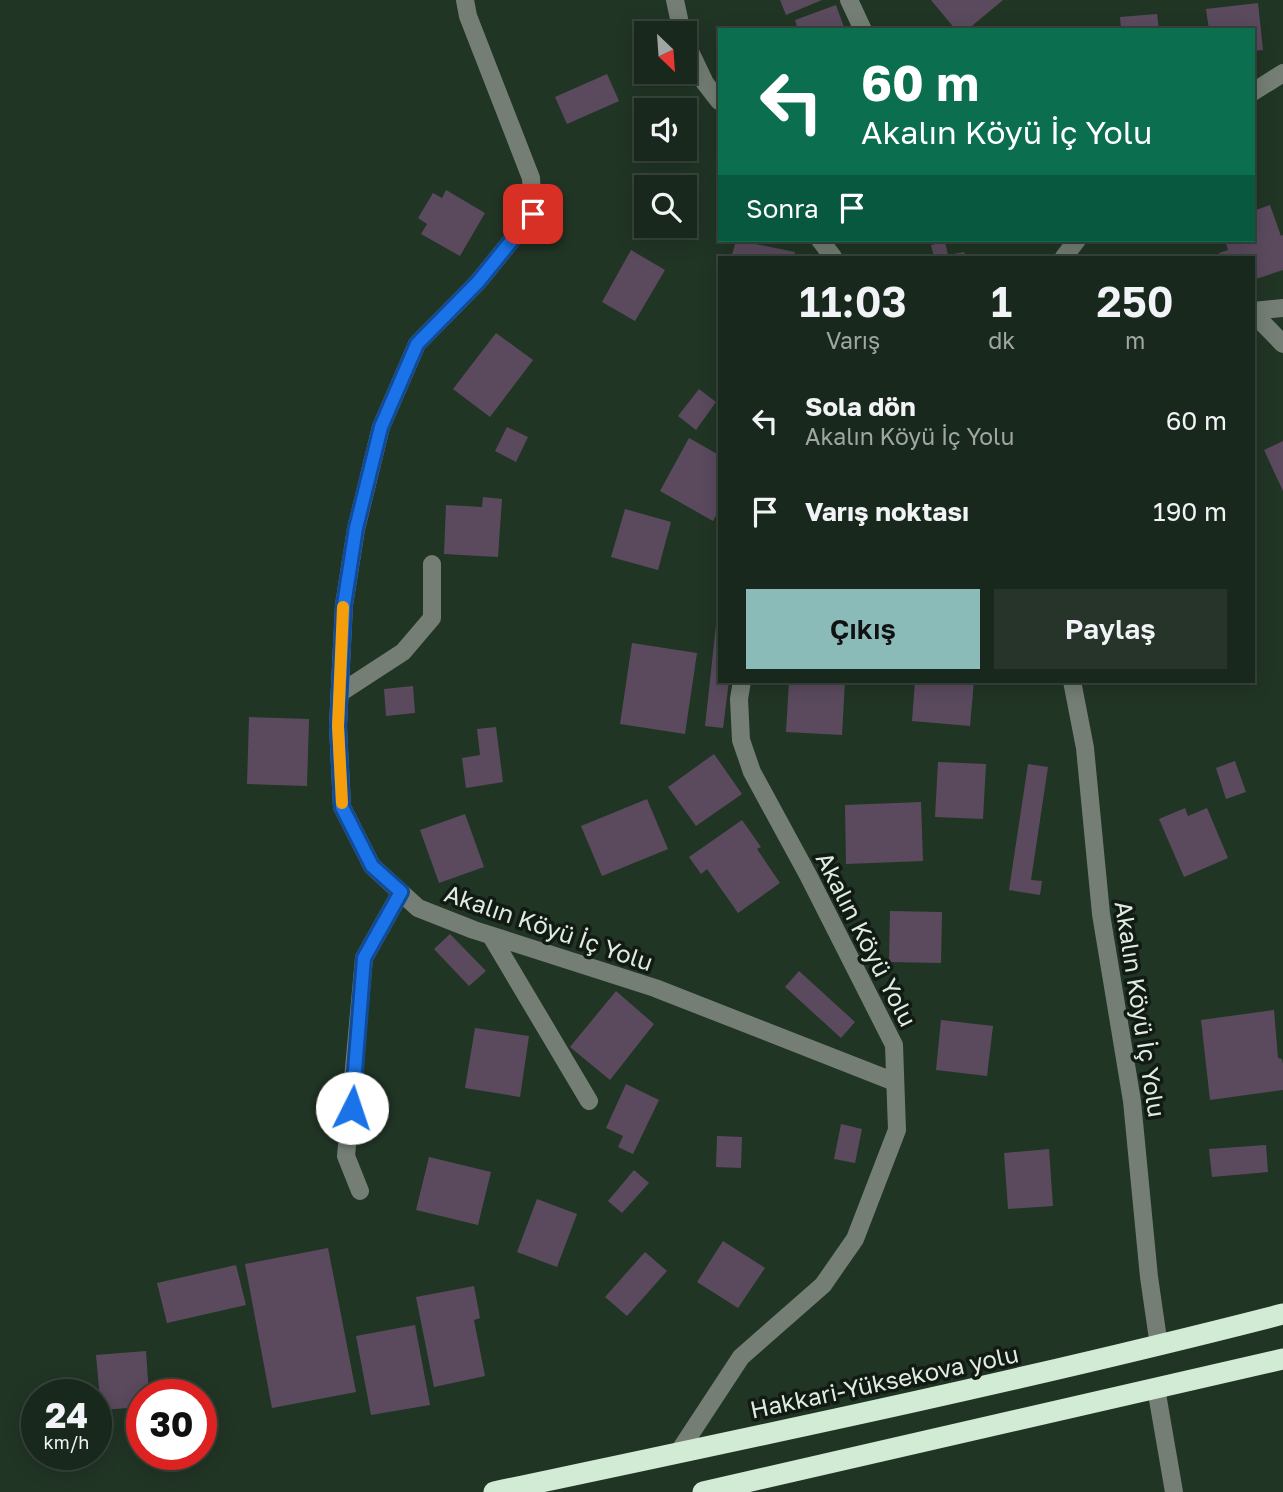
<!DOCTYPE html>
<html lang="tr">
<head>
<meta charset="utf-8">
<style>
  body { margin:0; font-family:"Golos Text",sans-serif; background:#263429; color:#f1f3f6; height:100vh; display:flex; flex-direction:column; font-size:26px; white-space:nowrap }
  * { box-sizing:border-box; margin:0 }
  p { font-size:23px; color:#9fa6a3 }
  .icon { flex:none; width:38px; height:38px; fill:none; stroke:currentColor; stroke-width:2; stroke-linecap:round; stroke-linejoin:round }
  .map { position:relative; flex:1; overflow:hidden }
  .sheet { position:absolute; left:718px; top:256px; width:537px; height:427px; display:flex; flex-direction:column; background:#19281c; border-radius:0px; box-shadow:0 4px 18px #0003,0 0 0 2px #37443b }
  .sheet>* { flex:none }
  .guide { position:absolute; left:718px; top:28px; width:537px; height:214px; border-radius:0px; box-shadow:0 4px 18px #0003,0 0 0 2px #37443b; background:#0b6e4f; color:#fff; overflow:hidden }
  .needle { width:46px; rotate:155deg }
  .controls { position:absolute; left:634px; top:21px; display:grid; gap:14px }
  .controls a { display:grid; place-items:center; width:63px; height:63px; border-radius:0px; background:#19281c; box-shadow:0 4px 18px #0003,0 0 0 2px #37443b; font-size:35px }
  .speed { position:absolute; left:21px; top:1379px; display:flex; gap:14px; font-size:35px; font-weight:700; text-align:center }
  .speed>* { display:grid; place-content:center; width:91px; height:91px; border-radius:50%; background:#19281c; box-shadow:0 4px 18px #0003,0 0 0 2px #37443b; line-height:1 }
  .speed small { font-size:18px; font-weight:400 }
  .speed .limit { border:10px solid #d22; background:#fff; color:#111 }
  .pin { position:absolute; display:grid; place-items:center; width:60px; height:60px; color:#fff; margin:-30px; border-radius:14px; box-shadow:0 4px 10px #0006 }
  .me { position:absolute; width:77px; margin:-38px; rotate:4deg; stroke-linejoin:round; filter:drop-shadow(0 0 5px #0008) }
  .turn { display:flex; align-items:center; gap:24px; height:147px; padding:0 28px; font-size:32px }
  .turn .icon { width:91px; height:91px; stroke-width:2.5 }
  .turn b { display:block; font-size:49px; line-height:60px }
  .then { display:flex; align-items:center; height:66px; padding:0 28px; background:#0003; gap:14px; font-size:26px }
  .eta { display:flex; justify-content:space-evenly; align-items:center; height:119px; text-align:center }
  .eta b { font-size:42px; font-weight:600; line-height:49px }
  .button { display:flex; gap:14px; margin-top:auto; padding:14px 28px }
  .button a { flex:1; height:80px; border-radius:0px; background:#8bbbb9; color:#111; font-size:28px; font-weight:600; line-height:80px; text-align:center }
  .button a+a { background:#263429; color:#f1f3f6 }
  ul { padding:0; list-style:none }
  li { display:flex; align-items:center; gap:21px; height:91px; padding:0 28px }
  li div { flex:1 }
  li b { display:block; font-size:26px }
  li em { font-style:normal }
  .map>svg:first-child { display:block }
  .building { fill:#5b4a5e }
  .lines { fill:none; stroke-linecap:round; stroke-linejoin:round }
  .minor { stroke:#747e75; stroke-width:18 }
  .highway { stroke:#d2ebd5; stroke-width:21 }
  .route-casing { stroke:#114b97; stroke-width:18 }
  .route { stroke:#1a73e8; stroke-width:12 }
  .slow { stroke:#f59e0b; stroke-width:12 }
  .labels { text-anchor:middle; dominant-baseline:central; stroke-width:7; stroke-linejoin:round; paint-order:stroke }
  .street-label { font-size:24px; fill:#e0ece1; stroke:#111a13 }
</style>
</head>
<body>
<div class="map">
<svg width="1283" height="1492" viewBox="0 0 1283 1492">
  <rect width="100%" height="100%" fill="#213525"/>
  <path class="building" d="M780,0H822L786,15Z
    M931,0H1003L967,30H956Z
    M1258,3L1263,50L1253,51V30H1209L1206,9Z
    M836,5L845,30H798L795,20Z
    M1157,14L1159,30H1121L1120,17Z
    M607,74L619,101L567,124L555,97Z
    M446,190L485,213L460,256L421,234L427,224L418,218L433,193L442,198Z
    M1270,205L1281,236L1283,235V270L1253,280V257H1221L1219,253L1228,250L1225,240H1253V211Z
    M736,240L795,252L794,257H738L732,255Z
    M945,242L948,255L964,252L966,257H934L931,245Z
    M631,250L665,270L635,321L602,302Z
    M496,333L533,360L490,417L453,389Z
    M699,389L716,402L696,430L678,416Z
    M507,427L528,437L516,462L495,451Z
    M689,438L719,455V510L713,521L660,491Z
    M1283,441V491L1264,450Z
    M483,497L502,499L498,557L444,554L446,505L482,507Z
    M625,509L671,522L658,570L611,557Z
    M716,625H719V681H729L723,728L705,726Z
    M632,643L697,653L685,734L620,724Z
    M789,681H845L842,735L786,732Z
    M915,681H974L970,726L912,721Z
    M413,686L415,713L386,716L384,689Z
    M249,717L309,719L307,786L247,784Z
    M496,727L503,782L466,788L462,758L480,755L477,729Z
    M714,754L742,794L696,826L668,787Z
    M1235,761L1246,792L1226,799L1216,768Z
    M938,762L986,764L983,819L935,817Z
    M1028,764L1048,767L1031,880L1042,881L1040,895L1009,890Z
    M647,799L668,849L602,876L581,826Z
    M921,802L923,861L846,864L845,805Z
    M1185,808L1188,816L1207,808L1228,858L1184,877L1159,819Z
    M465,814L484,867L439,883L420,830Z
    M742,820L761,847L757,849L780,883L738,913L707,869L701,874L689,857Z
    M890,911L942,912L941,963L889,962Z
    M450,934L486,971L469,986L434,949Z
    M799,971L855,1022L841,1038L785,987Z
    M616,991L654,1024L610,1080L570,1047Z
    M1274,1010L1278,1058L1282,1059L1283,1064V1090L1210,1100L1201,1020Z
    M941,1020L993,1026L987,1076L936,1070Z
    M475,1028L529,1036L520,1097L465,1088Z
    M626,1084L659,1100L633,1154L618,1147L623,1136L606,1128Z
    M841,1124L862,1129L855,1163L834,1159Z
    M717,1136L742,1137L741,1168L716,1167Z
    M1266,1145L1268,1172L1212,1177L1209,1149Z
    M1049,1149L1053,1206L1008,1209L1004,1153Z
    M429,1157L491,1172L478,1225L416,1210Z
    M634,1170L649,1183L622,1213L608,1201Z
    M537,1199L577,1214L557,1267L517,1252Z
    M723,1241L765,1268L738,1308L697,1282Z
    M328,1248L356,1392L272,1408L245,1264Z
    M645,1252L667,1271L627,1316L605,1297Z
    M236,1265L246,1305L167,1323L157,1283Z
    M474,1286L480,1318L474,1320L485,1376L434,1387L416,1297Z
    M415,1325L430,1405L371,1415L356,1336Z
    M146,1351L149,1395H142V1407L101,1410L96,1355Z"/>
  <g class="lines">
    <path class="minor" d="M465,0L468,16L531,178L533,214L478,282L417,344L381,427L356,529L344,605L338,726L342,807L372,866L418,908L474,930L655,988L895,1082
      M675,0L682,33
      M849,0L863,30
      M684,39L705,83L719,101
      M1253,92L1283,73
      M820,240L833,257
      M1064,257L1077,240
      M1253,311L1283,308
      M1253,313L1283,344
      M1072,681L1085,748L1101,914L1132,1101L1149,1277L1159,1346
      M340,693L403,652L432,618V564
      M491,936L589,1101
      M360,1191L346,1156L364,958L401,892
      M1156,1388L1174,1492
      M678,1453L741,1357L823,1285L855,1239L897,1130L894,1045L808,875L752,772L741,740L739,699L742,681"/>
    <path class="highway" d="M494,1492C758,1436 1022,1381 1283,1314
      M703,1492L1283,1359"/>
  </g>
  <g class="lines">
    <defs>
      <path id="route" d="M352,1108L364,958L401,892L372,866L342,807L338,726L344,605L356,528L381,427L417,344L478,282L533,214"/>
    </defs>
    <use href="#route" class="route-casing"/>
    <use href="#route" class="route"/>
    <path class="slow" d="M342,803L338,726L343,607"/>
  </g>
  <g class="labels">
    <g class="street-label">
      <text transform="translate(549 927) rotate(19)">Akalın Köyü İç Yolu</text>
      <text transform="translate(867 939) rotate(63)">Akalın Köyü Yolu</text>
      <text transform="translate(1141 1009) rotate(81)">Akalın Köyü İç Yolu</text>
      <text transform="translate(884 1381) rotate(-12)">Hakkari-Yüksekova yolu</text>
    </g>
  </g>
</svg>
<div class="controls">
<a><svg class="needle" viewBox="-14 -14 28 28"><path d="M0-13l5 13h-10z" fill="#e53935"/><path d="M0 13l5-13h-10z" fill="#9fa6a3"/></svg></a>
<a><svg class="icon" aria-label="sound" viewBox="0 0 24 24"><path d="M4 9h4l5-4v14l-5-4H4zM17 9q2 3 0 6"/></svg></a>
<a><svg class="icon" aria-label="search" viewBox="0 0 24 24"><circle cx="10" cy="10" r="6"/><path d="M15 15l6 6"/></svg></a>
</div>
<div class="speed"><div>24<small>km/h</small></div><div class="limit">30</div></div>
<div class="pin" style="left:533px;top:214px;background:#d93025"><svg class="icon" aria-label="arrive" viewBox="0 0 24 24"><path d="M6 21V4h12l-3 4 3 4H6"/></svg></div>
<svg class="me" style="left:352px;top:1108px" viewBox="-20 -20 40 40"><circle r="19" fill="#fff"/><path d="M0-13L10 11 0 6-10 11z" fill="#1a73e8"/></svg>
<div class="guide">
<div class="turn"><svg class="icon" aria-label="left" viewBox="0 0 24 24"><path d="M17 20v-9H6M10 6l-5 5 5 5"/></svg><div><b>60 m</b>Akalın Köyü İç Yolu</div></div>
<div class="then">Sonra<svg class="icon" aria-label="arrive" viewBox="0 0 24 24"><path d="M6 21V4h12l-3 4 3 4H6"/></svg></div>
</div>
<section class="sheet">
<div class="eta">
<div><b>11:03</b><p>Varış</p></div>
<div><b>1</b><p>dk</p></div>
<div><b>250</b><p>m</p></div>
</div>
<ul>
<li><svg class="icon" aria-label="left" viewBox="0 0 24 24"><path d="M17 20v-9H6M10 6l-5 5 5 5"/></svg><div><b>Sola dön</b><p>Akalın Köyü İç Yolu</p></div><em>60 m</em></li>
<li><svg class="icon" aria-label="arrive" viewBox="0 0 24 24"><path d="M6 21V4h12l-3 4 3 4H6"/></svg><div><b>Varış noktası</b></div><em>190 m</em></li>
</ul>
<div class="button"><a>Çıkış</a><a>Paylaş</a></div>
</section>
</div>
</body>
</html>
